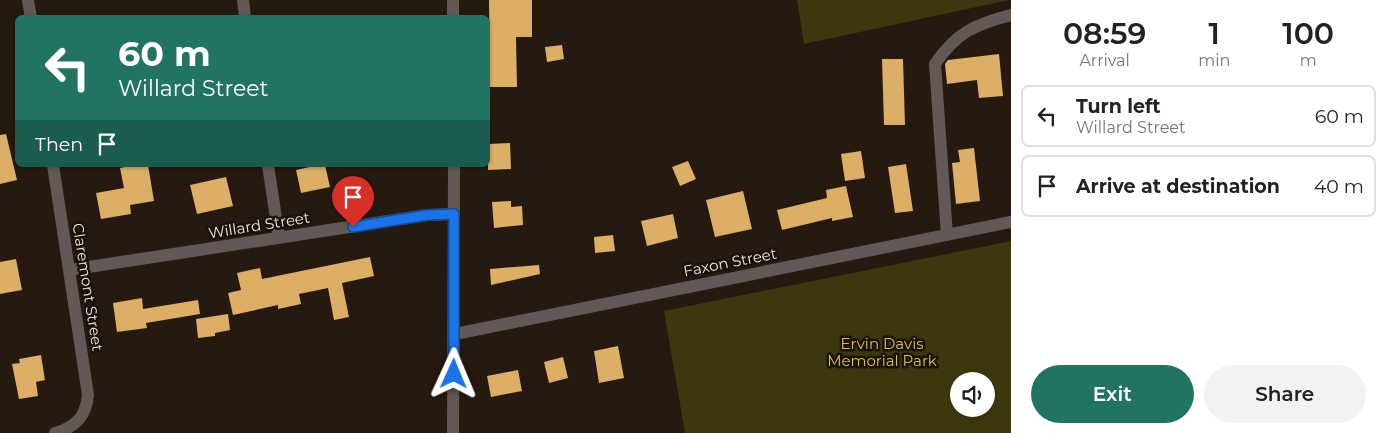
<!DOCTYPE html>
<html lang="en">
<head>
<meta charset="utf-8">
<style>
  body { margin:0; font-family:Montserrat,sans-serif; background:#f2f2f2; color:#222; height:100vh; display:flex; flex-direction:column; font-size:19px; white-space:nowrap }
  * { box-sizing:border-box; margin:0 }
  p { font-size:16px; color:#767676 }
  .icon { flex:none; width:28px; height:28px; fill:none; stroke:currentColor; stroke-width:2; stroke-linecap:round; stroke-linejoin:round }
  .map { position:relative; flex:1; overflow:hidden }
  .sheet { display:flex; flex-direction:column; background:#fff; width:375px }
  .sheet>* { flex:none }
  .banner { position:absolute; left:15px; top:15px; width:475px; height:152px; border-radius:8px; box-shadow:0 1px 4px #0004; background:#217362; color:#fff; overflow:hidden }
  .buttons { position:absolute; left:950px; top:372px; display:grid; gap:10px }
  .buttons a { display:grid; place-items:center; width:45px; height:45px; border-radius:50%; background:#fff; box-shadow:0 1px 4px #0004; font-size:25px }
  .pin { position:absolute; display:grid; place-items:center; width:42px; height:42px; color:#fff; margin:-51px -21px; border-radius:50% 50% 50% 0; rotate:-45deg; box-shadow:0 0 5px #0007 }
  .pin .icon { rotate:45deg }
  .me { position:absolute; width:55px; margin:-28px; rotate:1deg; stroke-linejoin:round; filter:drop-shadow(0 0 4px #0008) }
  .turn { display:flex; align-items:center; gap:18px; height:105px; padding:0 20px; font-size:22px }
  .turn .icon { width:65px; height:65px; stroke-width:2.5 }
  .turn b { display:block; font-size:35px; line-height:42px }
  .then { display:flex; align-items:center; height:48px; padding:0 20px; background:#0003; gap:10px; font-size:19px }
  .eta { display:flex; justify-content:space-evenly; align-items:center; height:85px; text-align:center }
  .eta b { font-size:30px; font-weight:600; line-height:35px }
  .button { display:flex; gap:10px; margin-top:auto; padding:10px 20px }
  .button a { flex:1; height:58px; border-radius:30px; background:#217362; color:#fff; font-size:20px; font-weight:600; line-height:58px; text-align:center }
  .button a+a { background:#f2f2f2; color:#222 }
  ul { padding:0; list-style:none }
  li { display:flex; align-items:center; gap:15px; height:62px; margin:0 10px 8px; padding:0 10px; border:2px solid #e0e0e0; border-radius:8px }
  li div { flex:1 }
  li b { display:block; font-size:19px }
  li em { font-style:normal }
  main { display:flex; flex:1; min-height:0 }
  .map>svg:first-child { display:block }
  .green { fill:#3d370e; fill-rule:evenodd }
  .building { fill:#dcae66 }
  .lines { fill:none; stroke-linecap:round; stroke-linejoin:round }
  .minor { stroke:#625957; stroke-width:12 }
  .route-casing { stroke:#114b97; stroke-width:12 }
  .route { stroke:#1a73e8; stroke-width:9 }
  .labels { text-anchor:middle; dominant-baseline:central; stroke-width:5; stroke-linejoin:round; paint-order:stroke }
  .street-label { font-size:15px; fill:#f0e7e1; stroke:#1c1007 }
  .park-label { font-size:15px; fill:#d2c250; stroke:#1c1007 }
</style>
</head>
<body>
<main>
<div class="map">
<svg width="1011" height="433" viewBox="0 0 1011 433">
  <rect width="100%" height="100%" fill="#261910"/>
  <path class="green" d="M797,0H1009L804,44Z
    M1011,241V433H685L664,311ZM986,381V409H959V381Z"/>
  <path class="building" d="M489,0H532V37H516L517,87H490Z
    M562,45L564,59L547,62L545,47Z
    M999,54L1003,96L979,98L977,80L947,84L945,64L948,60Z
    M882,59H903L905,125H884Z
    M6,134L17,180L0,184V135Z
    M510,143L511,169L488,170V144Z
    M974,148L980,201L956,204L952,163L960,162L958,150Z
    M861,151L865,178L845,181L841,154Z
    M688,161L696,179L680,186L672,167Z
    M906,164L913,211L895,213L888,167Z
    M135,165H148L154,201L130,205L131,214L101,219L96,193L124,188L120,168Z
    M319,165H325L330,187L301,193L296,170Z
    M226,177L233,206L197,214L190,185Z
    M846,186L853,217L832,221V218L782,230L777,210L827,198L826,190Z
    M743,191L752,229L715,237L706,200Z
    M511,201V207L522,206L523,225L494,228L492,202Z
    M673,214L678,238L647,246L641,221Z
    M613,235L615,251L595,253L594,237Z
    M370,257L374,276L342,283L349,317L334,320L328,288L299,294L301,304L278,309V305L233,315L228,293L241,290L237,273L260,268L262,279Z
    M16,259L22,290L0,294V262Z
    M539,265L540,274L491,285L490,269Z
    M142,298L143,309L198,300L200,314L146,323L147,328L117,332L113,303Z
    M228,314L230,330L215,333V336L198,338L196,319Z
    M618,346L624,378L599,383L594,351Z
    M41,355L45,380L36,382L38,396L19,399L12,364L20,363L19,359Z
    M563,357L568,378L549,383L544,362Z
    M518,370L522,391L491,397L487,376Z"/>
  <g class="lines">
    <path class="minor" d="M28,0L31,18
      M243,0L245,18
      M453,0V18
      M53,165L88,395C86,416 76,427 55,433
      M268,165L279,238
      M947,235L935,64C956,33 975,24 1011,15
      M69,270L427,215L454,214
      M455,334L1011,222
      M453,433L454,165"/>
  </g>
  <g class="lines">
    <defs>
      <path id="route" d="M353,227L427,215L454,214V374"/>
    </defs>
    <use href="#route" class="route-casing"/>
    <use href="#route" class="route"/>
  </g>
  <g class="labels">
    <g class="street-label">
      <text transform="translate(259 225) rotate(-9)">Willard Street</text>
      <text transform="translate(730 262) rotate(-11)">Faxon Street</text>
      <text transform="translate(88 287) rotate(81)">Claremont Street</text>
    </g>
    <g class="park-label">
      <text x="882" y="343">Ervin Davis<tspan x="882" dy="17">Memorial Park</tspan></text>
    </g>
  </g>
</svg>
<div class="buttons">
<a><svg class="icon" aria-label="sound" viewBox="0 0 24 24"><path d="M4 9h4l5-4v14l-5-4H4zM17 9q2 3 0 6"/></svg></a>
</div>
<div class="pin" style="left:353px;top:227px;background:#d93025"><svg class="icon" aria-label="arrive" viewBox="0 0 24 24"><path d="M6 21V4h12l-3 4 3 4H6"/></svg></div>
<svg class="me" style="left:454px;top:374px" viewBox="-20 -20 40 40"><path d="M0-17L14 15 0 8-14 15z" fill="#1a73e8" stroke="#fff" stroke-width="4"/></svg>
<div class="banner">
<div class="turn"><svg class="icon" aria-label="left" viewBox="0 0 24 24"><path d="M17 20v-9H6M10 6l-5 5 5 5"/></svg><div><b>60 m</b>Willard Street</div></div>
<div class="then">Then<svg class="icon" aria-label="arrive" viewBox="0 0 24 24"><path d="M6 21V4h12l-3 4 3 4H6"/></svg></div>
</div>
</div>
<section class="sheet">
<div class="eta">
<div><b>08:59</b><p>Arrival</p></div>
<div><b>1</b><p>min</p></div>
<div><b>100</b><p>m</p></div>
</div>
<ul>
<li><svg class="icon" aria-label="left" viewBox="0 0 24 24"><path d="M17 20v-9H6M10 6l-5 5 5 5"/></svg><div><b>Turn left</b><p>Willard Street</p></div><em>60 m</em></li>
<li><svg class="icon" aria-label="arrive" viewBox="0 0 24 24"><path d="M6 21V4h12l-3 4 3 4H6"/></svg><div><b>Arrive at destination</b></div><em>40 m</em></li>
</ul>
<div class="button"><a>Exit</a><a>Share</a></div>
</section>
</main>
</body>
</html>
